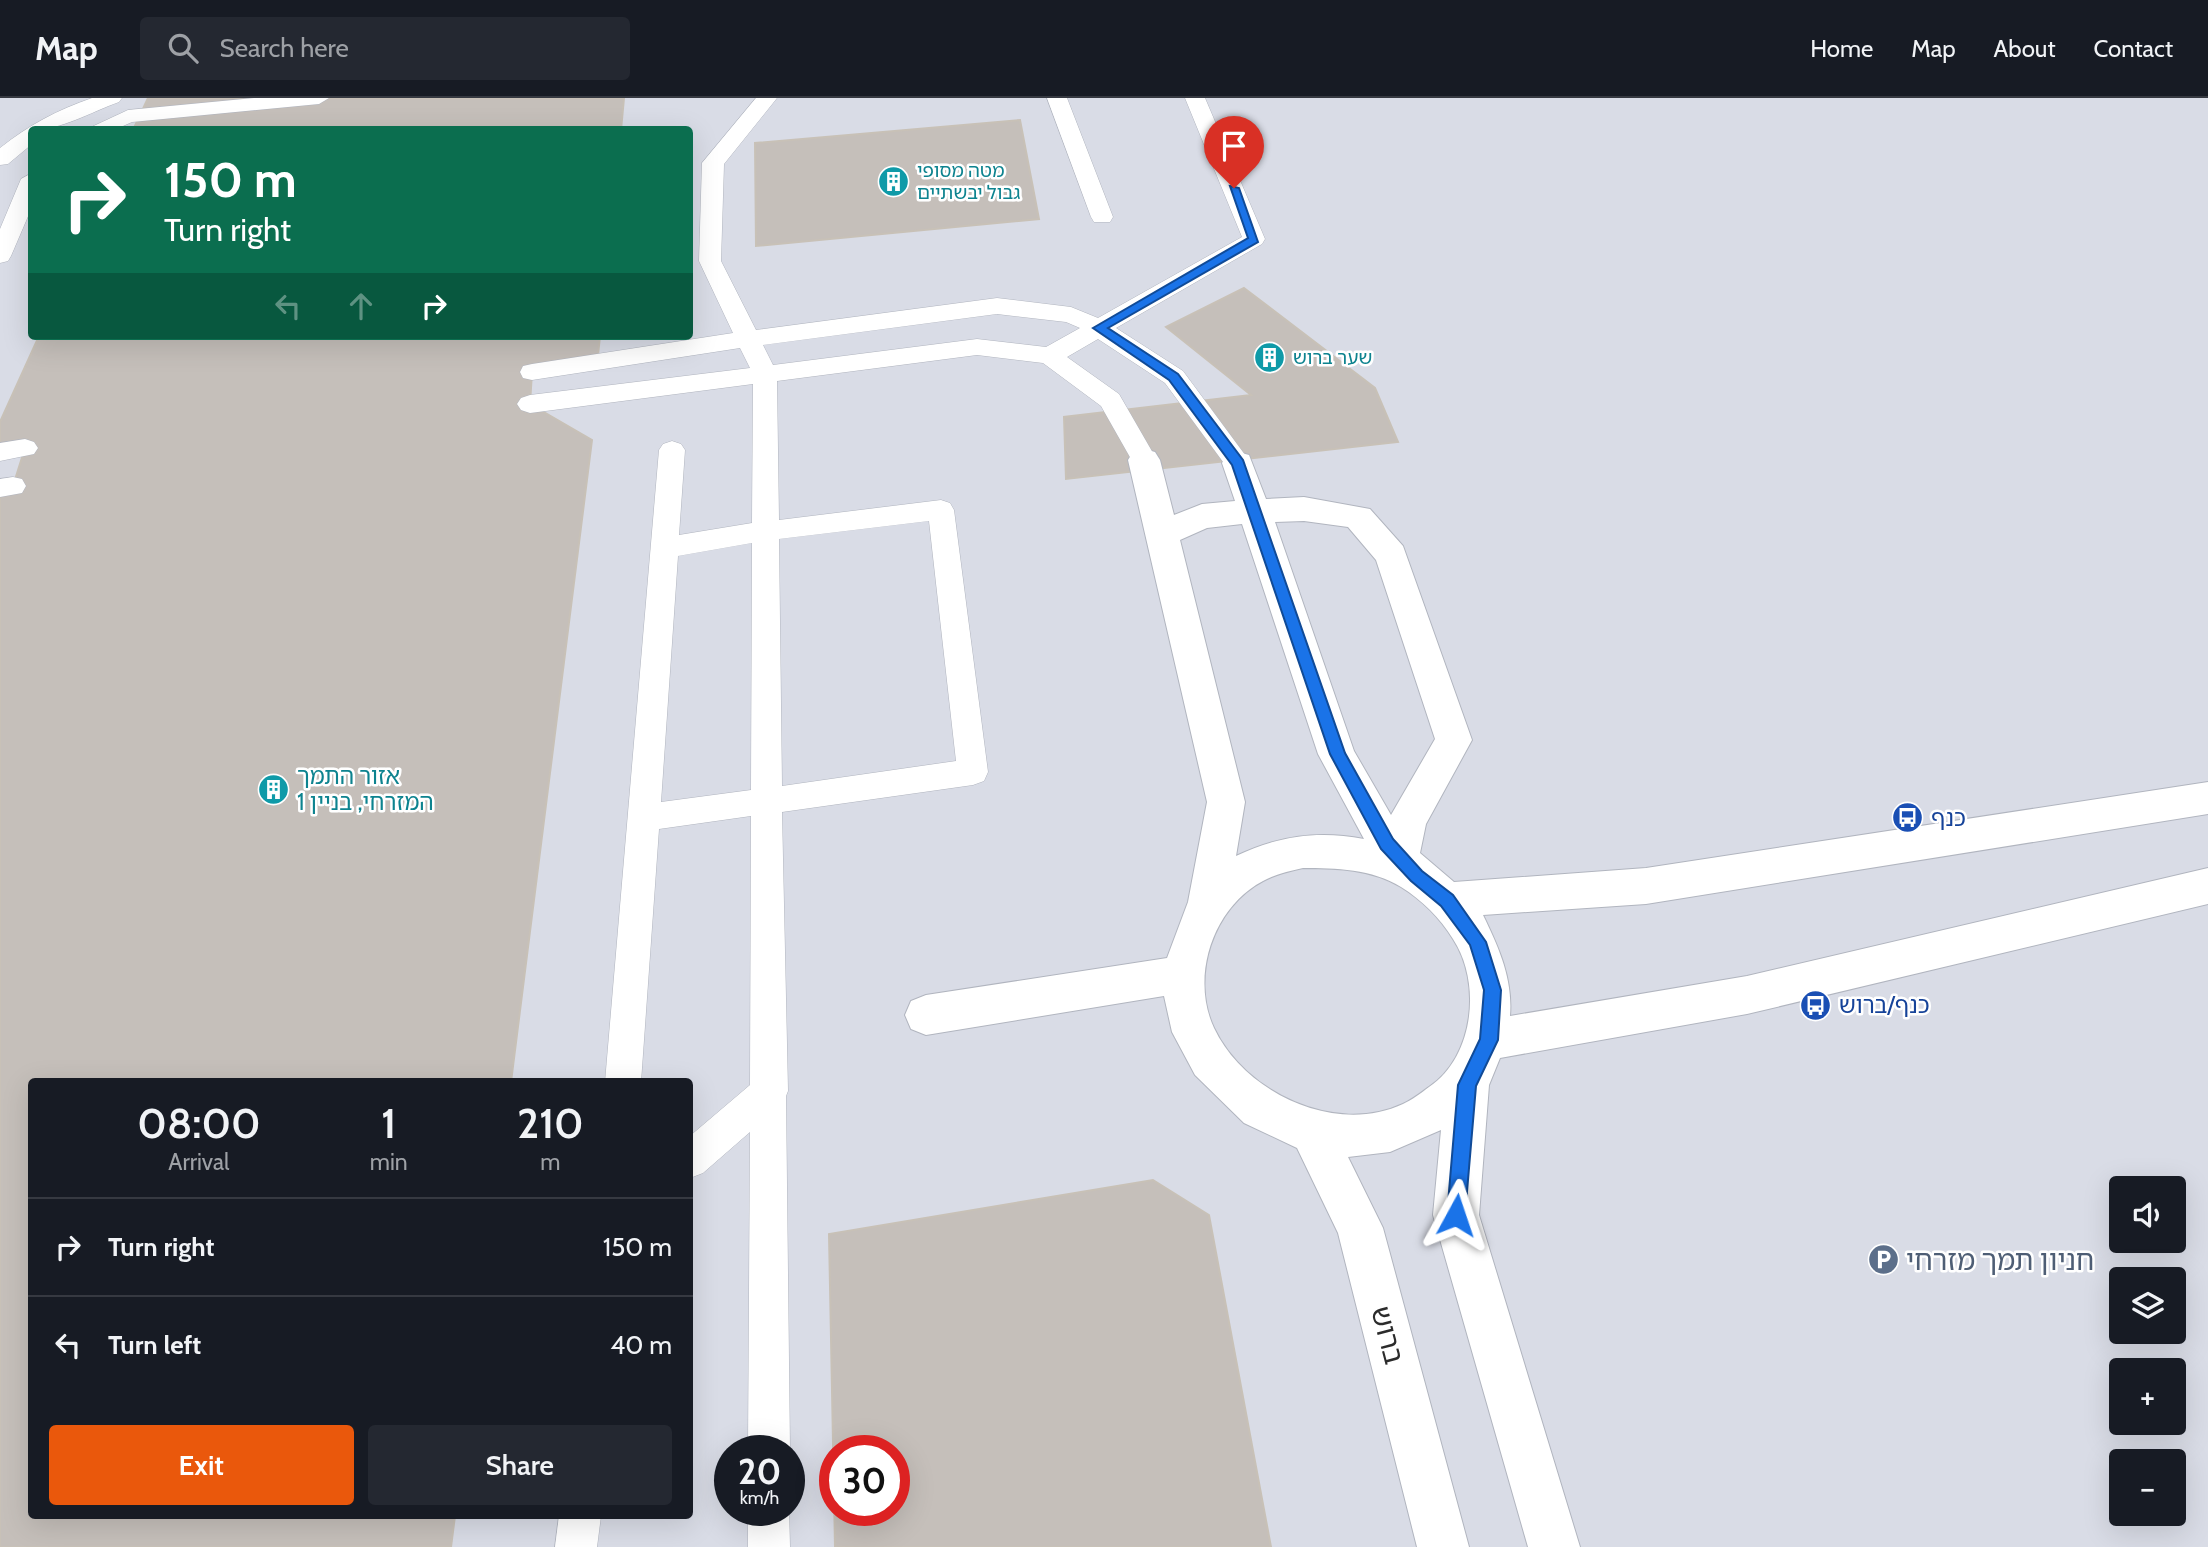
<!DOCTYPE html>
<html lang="en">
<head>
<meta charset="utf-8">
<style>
  body { margin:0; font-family:Cabin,"Noto Sans Hebrew",sans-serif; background:#242831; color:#f1f3f6; height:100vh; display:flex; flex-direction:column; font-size:26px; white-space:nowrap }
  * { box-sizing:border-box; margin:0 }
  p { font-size:23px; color:#9ea1a6 }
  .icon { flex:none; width:38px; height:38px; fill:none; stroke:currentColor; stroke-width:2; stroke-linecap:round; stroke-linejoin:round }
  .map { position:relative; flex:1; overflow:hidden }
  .drawer { position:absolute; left:28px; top:980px; width:665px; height:441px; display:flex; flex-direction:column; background:#171b24; border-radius:7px; box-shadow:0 7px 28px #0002 }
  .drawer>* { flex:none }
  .hud { position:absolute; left:28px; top:28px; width:665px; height:214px; border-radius:7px; box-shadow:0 7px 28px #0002; background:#0b6e4f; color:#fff; overflow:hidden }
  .buttons { position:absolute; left:2109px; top:1078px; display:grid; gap:14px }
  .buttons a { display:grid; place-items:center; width:77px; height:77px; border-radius:7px; background:#171b24; box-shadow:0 7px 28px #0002; font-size:35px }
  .speed { position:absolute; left:714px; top:1337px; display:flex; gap:14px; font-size:35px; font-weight:700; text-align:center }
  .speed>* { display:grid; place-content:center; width:91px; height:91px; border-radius:50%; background:#171b24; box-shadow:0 7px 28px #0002; line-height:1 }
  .speed small { font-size:18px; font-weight:400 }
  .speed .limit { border:10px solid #d22; background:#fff; color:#111 }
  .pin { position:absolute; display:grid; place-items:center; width:60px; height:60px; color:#fff; margin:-72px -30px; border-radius:50% 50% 50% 0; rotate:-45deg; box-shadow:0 0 7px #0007 }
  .pin .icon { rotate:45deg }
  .me { position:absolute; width:77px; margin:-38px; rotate:5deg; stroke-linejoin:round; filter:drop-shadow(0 0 5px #0008) }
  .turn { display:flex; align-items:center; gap:24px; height:147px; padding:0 21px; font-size:32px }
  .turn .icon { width:91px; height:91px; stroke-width:2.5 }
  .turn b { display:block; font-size:49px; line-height:60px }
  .lanes { display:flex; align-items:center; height:66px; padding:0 21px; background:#0003; justify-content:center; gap:35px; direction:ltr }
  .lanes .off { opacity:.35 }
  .eta { display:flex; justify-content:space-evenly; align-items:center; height:119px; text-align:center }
  .eta b { font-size:42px; font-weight:600; line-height:49px }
  .primary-button { display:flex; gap:14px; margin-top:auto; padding:14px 21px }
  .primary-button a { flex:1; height:80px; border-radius:7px; background:#ea580c; color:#fff; font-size:28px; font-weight:600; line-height:80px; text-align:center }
  .primary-button a+a { background:#242831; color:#f1f3f6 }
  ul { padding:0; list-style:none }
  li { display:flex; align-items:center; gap:21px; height:98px; padding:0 21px; border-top:2px solid #363941 }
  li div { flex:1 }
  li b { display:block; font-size:26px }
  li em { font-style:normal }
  header { display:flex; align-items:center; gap:42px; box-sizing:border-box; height:98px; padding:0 35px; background:#171b24; border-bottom:2px solid #363941 }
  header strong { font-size:33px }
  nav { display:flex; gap:38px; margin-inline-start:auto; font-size:24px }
  .search { width:490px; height:63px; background:#242831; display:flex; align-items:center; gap:18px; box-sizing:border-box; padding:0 24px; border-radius:7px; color:#9ea1a6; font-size:26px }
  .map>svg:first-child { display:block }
  .airport { fill:#d9dce6; fill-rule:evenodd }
  .building { fill:#c5bfba; stroke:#c8c1b7; stroke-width:2; fill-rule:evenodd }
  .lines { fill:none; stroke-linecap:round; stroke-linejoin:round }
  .service-casing { stroke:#b1b5bf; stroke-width:1 }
  .minor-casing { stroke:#b1b5bf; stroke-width:2 }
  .service { fill:#fff; fill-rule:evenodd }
  .minor { fill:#fff; fill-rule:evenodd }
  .route { fill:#1a73e8; stroke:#114b97; stroke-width:2 }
  .labels { text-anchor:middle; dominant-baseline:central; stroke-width:5; stroke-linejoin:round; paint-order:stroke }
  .far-culture-label { font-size:19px; fill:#0d838f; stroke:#fff; text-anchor:start }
  .culture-label { font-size:23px; fill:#0d838f; stroke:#fff; text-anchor:start }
  .transit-label { font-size:23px; fill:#164399; stroke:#fff; text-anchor:start }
  .near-service-label { font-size:28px; fill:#4e5e75; stroke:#fff; text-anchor:start }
  .near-street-label { font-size:28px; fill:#2b2b2b; stroke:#fff }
</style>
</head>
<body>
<header>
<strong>Map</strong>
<div class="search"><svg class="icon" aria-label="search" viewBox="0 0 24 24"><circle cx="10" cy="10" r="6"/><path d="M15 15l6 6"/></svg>Search here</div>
<nav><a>Home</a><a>Map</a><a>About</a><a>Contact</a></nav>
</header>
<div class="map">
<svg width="2208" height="1449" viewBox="0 0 2208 1449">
  <rect width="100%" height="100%" fill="#ede5de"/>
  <path class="airport" d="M0,0H2208V1449H0ZM32,32H690V238H32ZM32,984H690V1418H32ZM2121,1090H2174V1143H2121ZM2121,1181H2174V1234H2121ZM2121,1272H2174V1325H2121ZM730,1353H789V1412H730ZM835,1353H894V1412H835ZM2121,1363H2174V1416H2121Z"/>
  <path class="building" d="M148,0H624L621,32H133Z
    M1020,22L1039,121L756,148L755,45Z
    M1244,190L1375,290L1398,344L1066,381L1064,319L1251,297L1166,229Z
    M39,238H600L597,267L532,274L530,306L592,342L511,984H32V1418H455L451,1449H0V398L13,388L25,350L0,359V324Z
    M1153,1082L1209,1117L1271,1449H835L829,1136ZM835,1353H894V1412H835Z"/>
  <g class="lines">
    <defs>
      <path id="service" d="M92,0H122L119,4C91,14 61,32 32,32V46L8,66L0,67V50C29,27 57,12 92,0Z
        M254,0H329L319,6L132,24L114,32H85L128,12Z
        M756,0H777L724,66L721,163L756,232L997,200L1071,209L1098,220L1242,139L1185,0H1205L1265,141L1262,146L1116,230L1183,273L1251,365L1247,372L1238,374L1229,372L1165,285L1098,241L1067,259L1119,296L1157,362L1153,368L1144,371L1135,368L1101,308L1043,265L977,257L777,283L779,422L941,402L950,405L954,412L988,674L984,683L973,687L782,714L788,993L786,998L790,1353L789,1354L748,1353L750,1034L703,1075L690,1080V1038L750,987L751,718L659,731L641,984H605L659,352L663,346L672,343L681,346L685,352L679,437L752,425L753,286L530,315L521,312L517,306L521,300L530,297L750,270L740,250L532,282L523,280L520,274L523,268L532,266L733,235L699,163L702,65ZM997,216L1066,224L1080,230L1046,249L977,241L773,267L763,247ZM929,423L956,663L782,688L779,441ZM752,445L751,692L661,704L678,458Z
        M1047,0H1067L1113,119L1110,124H1094L1091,119Z
        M32,75V109L11,158L8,163L0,165V131L21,81Z
        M25,341L34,344L38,350L34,356L0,363V345Z
        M13,379L22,381L26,388L22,395L0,399V381Z
        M789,1410L790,1449H748V1412Z
        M559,1418H601L597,1449H555Z"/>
      <path id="minor" d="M1144,351L1155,354L1160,362L1174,417L1202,406L1235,403L1222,365L1227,357L1238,354L1249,357L1266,401L1304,399L1370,411L1403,448L1472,642L1426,726L1420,755L1454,784L1646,770L2208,684V716L1646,806L1483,817C1499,850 1513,881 1510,918L1747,878L2208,770V806L1747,916L1500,960L1489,987L1479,1117L1580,1449H1528L1433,1117L1441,1032L1390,1054L1348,1059L1383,1130L1469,1449H1417L1338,1135L1297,1050L1244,1025L1195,977L1172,934L1164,898L926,937L911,931L905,917L911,903L926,897L1167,860L1188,804L1207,704L1128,362L1133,354ZM1304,423L1348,429L1376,462L1435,641L1391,717L1354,653L1275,424ZM1242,426L1318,656L1364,741C1318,732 1278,738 1236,758L1245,704L1180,442L1207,430ZM1303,770C1336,770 1372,771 1401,789C1422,802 1440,820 1453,841C1482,885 1474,959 1429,989C1421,995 1412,1002 1403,1006C1335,1038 1244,994 1214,930C1190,879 1213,809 1263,783C1276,776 1289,773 1303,770Z"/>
    </defs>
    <use href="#service" class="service-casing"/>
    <use href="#minor" class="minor-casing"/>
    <use href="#service" class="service"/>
    <use href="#minor" class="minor"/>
  </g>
  <path class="route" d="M1230,88L1239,90L1258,144L1108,230L1178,276L1243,362L1345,655L1393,741L1422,773L1453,797L1486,844L1501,892L1498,942L1476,988L1465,1117L1463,1124L1456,1127L1449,1124L1447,1117L1458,987L1480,941L1484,892L1470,847L1441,808L1411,783L1381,751L1330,656L1232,367L1169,282L1093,230L1248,140Z"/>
  <defs>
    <symbol id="building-disc" viewBox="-11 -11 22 22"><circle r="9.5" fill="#0f9aa8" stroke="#fff"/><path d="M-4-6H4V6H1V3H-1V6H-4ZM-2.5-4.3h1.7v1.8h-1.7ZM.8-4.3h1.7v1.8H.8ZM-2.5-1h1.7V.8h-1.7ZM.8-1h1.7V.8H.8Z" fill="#fff"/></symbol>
    <symbol id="bus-disc" viewBox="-11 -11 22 22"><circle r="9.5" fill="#1a4fb4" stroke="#fff"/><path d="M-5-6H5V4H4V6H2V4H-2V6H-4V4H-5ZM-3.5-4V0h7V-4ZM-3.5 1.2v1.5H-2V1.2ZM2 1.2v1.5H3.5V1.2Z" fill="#fff"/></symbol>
    <symbol id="parking-disc" viewBox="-11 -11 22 22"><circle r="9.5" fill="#5c6f8a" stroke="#fff"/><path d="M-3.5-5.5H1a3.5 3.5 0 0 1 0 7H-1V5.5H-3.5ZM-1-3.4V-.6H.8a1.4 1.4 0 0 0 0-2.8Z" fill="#fff"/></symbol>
  </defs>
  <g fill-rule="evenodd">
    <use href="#building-disc" x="876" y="66" width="35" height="35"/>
    <use href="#building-disc" x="1252" y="242" width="35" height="35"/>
    <use href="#building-disc" x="256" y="674" width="35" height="35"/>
    <use href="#bus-disc" x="1890" y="702" width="35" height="35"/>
    <use href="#bus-disc" x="1798" y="890" width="35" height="35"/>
    <use href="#parking-disc" x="1866" y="1144" width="35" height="35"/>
  </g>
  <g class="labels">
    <g class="far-culture-label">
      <text x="917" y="72">מטה מסופי<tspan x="917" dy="22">גבול יבשתיים</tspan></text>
      <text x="1293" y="259">שער ברוש</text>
    </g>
    <g class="culture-label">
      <text x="297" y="678">אזור התמך<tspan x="297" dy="26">המזרחי, בניין 1</tspan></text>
    </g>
    <g class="transit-label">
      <text x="1931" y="720">כנף</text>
      <text x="1839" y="907">כנף/ברוש</text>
    </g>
    <g class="near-service-label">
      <text x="1906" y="1162">חניון תמך מזרחי</text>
    </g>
    <g class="near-street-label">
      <text transform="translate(1388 1237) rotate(75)">ברוש</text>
    </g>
  </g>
</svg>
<div class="buttons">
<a><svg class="icon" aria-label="sound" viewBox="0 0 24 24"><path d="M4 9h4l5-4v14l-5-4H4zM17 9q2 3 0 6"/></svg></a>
<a><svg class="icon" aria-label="layers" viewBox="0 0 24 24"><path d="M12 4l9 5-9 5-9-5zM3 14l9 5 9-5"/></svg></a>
<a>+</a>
<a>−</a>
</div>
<div class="speed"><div>20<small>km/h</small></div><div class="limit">30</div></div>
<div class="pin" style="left:1234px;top:90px;background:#d93025"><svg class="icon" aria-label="arrive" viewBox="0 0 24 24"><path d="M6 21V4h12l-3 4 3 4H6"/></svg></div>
<svg class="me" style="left:1456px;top:1117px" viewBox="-20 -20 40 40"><path d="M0-17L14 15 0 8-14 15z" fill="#1a73e8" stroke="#fff" stroke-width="4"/></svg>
<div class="hud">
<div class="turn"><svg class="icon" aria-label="right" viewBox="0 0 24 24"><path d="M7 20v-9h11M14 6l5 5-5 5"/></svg><div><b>150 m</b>Turn right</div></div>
<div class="lanes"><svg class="icon off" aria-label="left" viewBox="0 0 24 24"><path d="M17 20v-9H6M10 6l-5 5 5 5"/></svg><svg class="icon off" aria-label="ahead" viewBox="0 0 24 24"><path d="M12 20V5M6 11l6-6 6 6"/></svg><svg class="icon" aria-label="right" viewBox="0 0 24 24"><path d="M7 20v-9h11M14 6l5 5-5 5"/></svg></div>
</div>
<section class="drawer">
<div class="eta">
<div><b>08:00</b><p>Arrival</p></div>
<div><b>1</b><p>min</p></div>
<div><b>210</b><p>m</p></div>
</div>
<ul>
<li><svg class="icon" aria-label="right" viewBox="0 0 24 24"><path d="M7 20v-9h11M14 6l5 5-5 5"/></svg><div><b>Turn right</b></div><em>150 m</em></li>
<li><svg class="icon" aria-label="left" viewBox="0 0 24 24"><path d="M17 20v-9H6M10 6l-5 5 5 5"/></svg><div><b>Turn left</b></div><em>40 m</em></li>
</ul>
<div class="primary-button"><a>Exit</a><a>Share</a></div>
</section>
</div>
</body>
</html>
